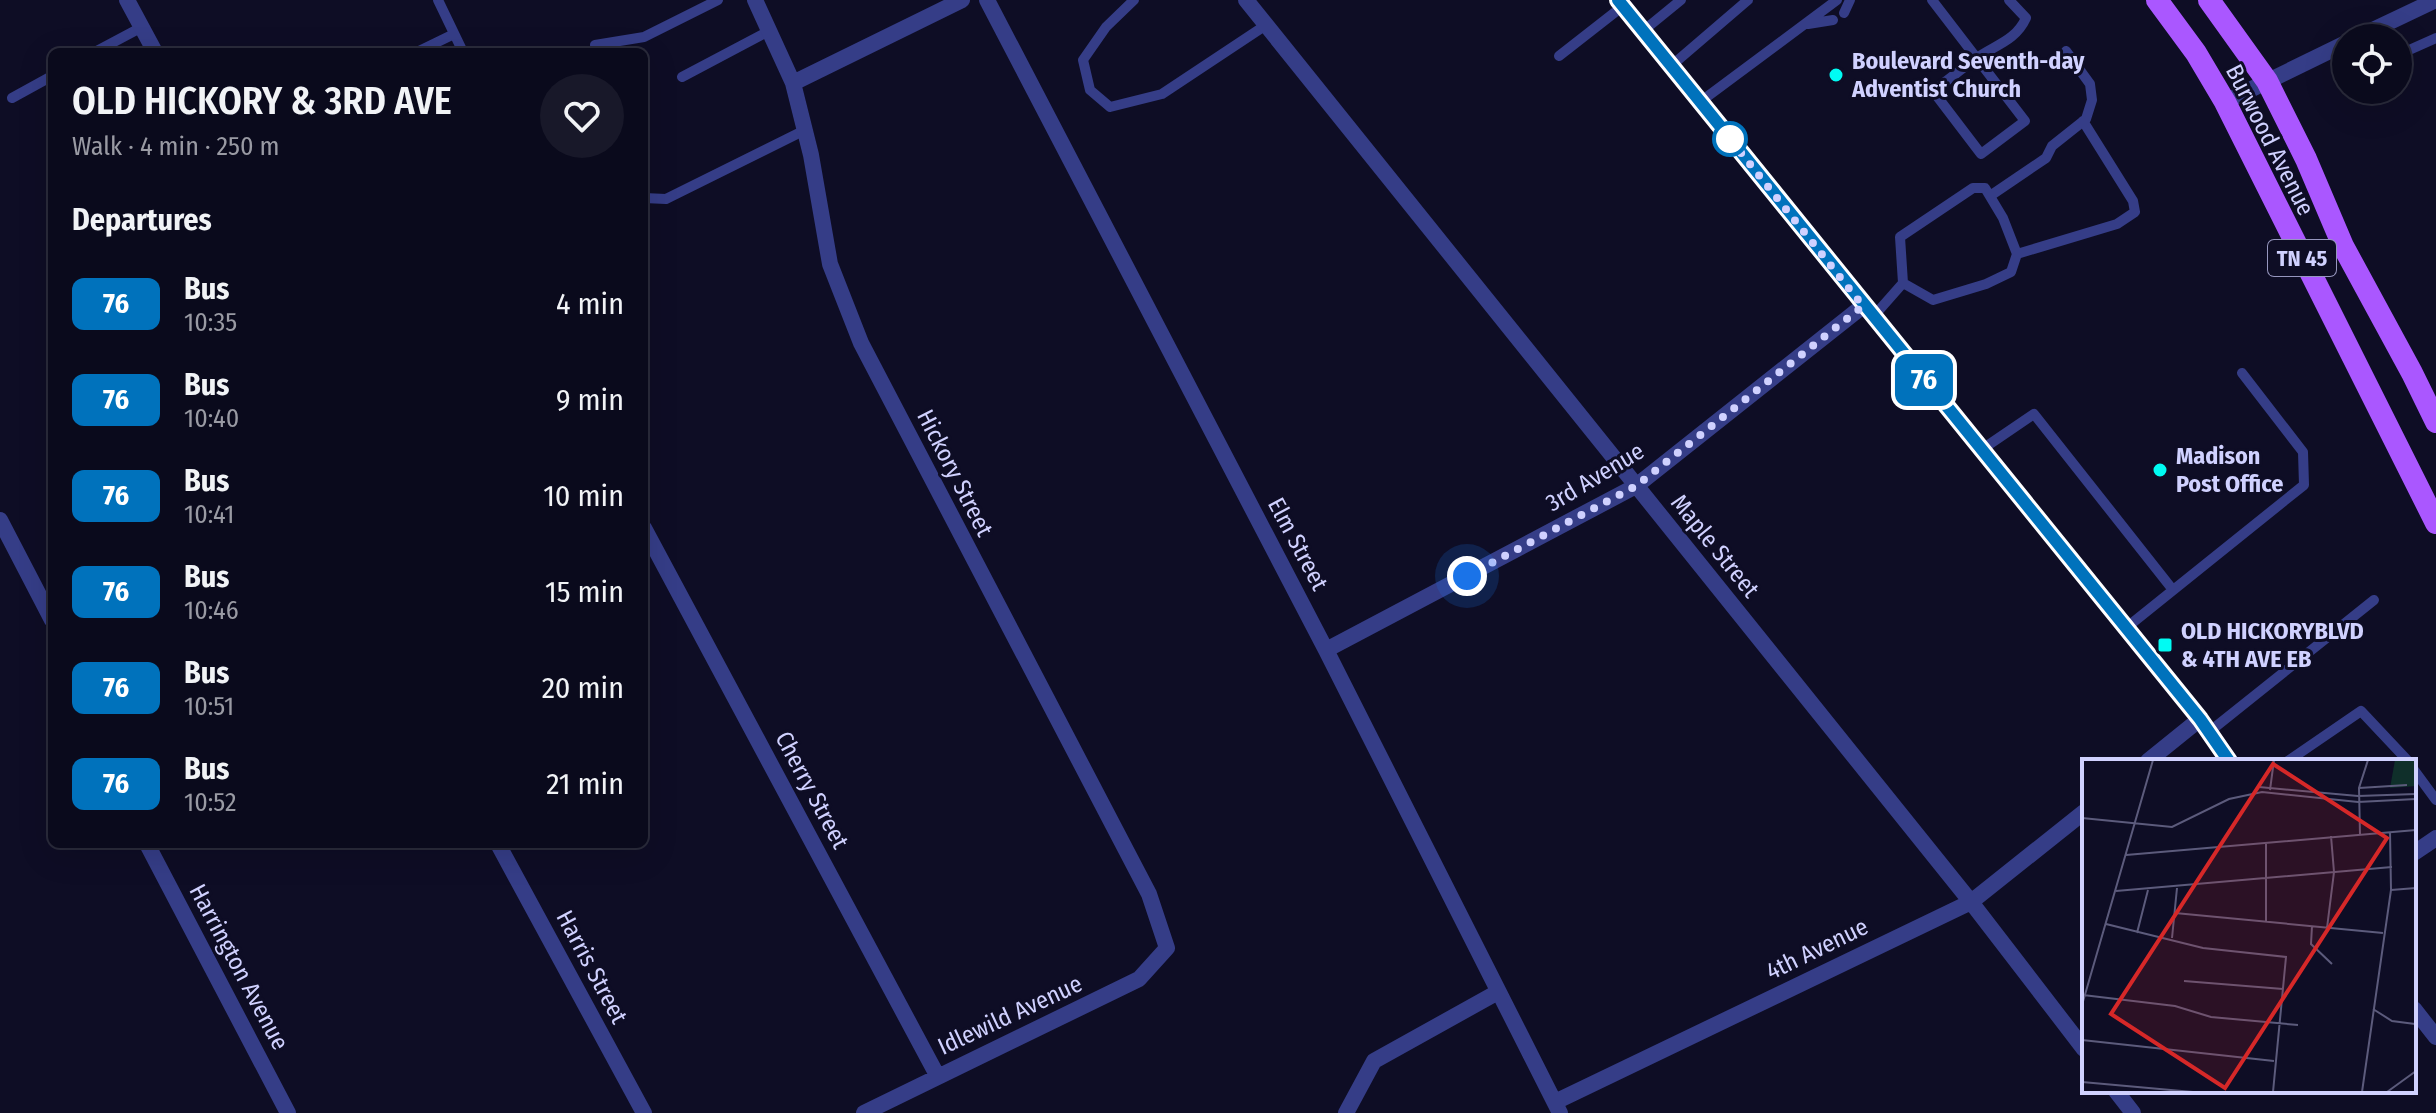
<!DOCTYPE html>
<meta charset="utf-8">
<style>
:root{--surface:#0a0a1c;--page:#181829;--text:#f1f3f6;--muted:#999aa3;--line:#2a2b3b}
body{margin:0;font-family:"Fira Sans Condensed",sans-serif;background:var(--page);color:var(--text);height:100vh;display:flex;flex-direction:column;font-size:30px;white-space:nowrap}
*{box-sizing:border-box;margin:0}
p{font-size:26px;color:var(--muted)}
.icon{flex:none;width:44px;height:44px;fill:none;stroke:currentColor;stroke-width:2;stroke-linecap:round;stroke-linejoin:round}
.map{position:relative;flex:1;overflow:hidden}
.details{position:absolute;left:48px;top:48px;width:600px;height:800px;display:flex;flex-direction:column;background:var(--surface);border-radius:12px;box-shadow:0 8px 32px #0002,0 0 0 2px var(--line)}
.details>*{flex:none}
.badge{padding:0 16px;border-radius:12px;font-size:28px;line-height:52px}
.tools{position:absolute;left:2332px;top:24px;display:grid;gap:16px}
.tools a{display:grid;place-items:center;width:80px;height:80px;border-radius:50%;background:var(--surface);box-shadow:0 8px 32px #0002,0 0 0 2px var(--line);font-size:40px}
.you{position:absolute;width:40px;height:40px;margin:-20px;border:6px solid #fff;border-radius:50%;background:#1a73e8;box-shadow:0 0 0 12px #1a73e833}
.map>.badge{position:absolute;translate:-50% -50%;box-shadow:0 0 0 4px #fff}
h2{padding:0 24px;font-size:30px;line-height:72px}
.round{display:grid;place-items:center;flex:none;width:84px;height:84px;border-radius:42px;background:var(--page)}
.headline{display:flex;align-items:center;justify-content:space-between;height:136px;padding:0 24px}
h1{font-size:38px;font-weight:600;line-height:60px}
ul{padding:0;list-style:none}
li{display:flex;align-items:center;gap:24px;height:96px;padding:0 24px}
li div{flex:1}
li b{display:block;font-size:30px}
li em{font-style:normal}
li .badge{min-width:88px;font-weight:700;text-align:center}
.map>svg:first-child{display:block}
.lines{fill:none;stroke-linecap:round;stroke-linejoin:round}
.service{stroke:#353d87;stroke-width:10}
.minor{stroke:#353d87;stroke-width:16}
.tertiary{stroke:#353d87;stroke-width:16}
.primary{stroke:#aa57ff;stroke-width:22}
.line-casing{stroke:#fff;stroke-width:18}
.line{stroke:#0072bc;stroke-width:12}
.walk{stroke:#d0d1ff;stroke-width:8;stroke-dasharray:0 14.4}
.poi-dot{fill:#00fbf3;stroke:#0e0d25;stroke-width:3}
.stop-dot{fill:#fff;stroke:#0072bc;stroke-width:4}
.labels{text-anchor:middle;stroke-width:6;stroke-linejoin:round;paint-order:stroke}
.shield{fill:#0e0d25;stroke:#9696be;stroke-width:2}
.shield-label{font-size:22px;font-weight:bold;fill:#d0d1ff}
.poi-label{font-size:24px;font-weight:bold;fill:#d0d1ff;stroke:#0e0d25;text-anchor:start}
.street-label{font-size:24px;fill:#d0d1ff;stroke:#0e0d25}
.inset-road{fill:none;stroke:#5c5b7c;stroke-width:2}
.view{fill:#d62828;fill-opacity:0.15;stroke:#d62828;stroke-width:4}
.inset-edge{fill:none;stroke:#d0d1ff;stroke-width:4}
</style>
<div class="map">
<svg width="2436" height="1113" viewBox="0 0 2436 1113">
<rect width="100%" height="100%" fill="#0e0d25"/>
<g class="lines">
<path class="service" d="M438,0L463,52
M1134,0L1106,27L1083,60L1090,90L1110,107L1162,94L1266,25
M1932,0L2025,121L1981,154L1933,91C1947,81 1960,70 1974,60C1994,45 2015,42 2026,18L2009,0
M1844,13L1850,0
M1808,24L1833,20
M1643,31L1681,0
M595,45L644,37L718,0
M95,52L142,27
M417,52L454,34
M2398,55L2436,38
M1559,56L1623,6
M1671,66L1748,0
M682,77L769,31
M12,98L52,76
M1700,102L1837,0
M1990,196L2046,158L2052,146L2086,119L2092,100L2090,84L2066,51
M644,198L666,199L805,130
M2017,254L2117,224L2135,212L2133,201L2083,121
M1873,317L1903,283L1900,237L1973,188H1985L2003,218L2017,254L2011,272L1986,284L1933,300L1903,283
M1981,450L2034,414L2173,590
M2126,628L2304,485L2303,452L2242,373
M2209,732L2374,600
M2288,761L2361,711L2408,761
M2414,770L2436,800"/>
<path class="minor" d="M127,0L155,52
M755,0L793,83L811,155L830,264L861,343L1149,894L1167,948L1139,979L864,1113
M987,0L1326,650L1560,1113
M1246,0L1971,902L2084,1049
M2356,38L2436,0
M793,83L962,0
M2225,102L2346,43
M0,520L52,620
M644,528L937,1075
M1326,650L1636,486L1863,306
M2148,761L2200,719
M147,844L288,1113
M498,844L644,1113
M2116,1091L2133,1113
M1555,1102L1971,902L2084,812
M1346,1113L1374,1061L1498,992"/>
<path class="tertiary" d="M1618,0L2200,719L2230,761
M2414,853L2436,838
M2414,1009L2436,1037"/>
<path class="primary" d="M2157,0L2196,53L2225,102L2436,523
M2209,0L2267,81L2306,159L2343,246L2412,373L2436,422"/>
</g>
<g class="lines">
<defs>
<path id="line" d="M1618,0L2200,719L2229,761"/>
</defs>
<use href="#line" class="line-casing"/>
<use href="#line" class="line"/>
<path class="walk" d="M1467,576L1636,486L1863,306L1730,139"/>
</g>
<g class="poi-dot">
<circle cx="1836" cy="75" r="8"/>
<circle cx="2160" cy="470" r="8"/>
<rect x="2157" y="637" width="16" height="16" rx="4"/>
</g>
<circle class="stop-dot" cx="1730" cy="139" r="16"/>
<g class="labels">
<rect class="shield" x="2268" y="240" width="68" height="36" rx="6"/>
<g class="shield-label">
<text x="2302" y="266">TN 45</text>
</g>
<g class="poi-label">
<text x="1852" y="69">Boulevard Seventh-day<tspan x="1852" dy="28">Adventist Church</tspan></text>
<text x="2176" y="464">Madison<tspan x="2176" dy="28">Post Office</tspan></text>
<text x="2181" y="639">OLD HICKORYBLVD<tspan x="2181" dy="28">&amp; 4TH AVE EB</tspan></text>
</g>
<g class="street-label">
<text transform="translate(2270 140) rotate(63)" y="8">Burwood Avenue</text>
<text transform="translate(955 473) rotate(63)" y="8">Hickory Street</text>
<text transform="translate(1595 477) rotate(-31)" y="8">3rd Avenue</text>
<text transform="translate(1298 544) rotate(62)" y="8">Elm Street</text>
<text transform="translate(1715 546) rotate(51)" y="8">Maple Street</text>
<text transform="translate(812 790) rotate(62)" y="8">Cherry Street</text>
<text transform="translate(1817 949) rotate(-26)" y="8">4th Avenue</text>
<text transform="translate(239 967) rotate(62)" y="8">Harrington Avenue</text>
<text transform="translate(592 967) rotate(62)" y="8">Harris Street</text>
<text transform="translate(1010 1015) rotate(-25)" y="8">Idlewild Avenue</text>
</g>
</g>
<g transform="translate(2082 759)">
<rect width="334" height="334" fill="#0e0d25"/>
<path d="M313,1H334V27L308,29Z" fill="#0f2f2a"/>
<path class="inset-road" d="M177,28L276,37L334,35M277,29L325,26M188,31L192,1M0,59L90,68L147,40L180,33L276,43L334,40M278,76L277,29L286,1M44,96L334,71M309,131L334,129M34,132L310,108M93,154L301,174M184,162V84M24,165L121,189L204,198L191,333M230,167L229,185L250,205M245,169L252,113L249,77M55,174L66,131M90,179L95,129M102,222L201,230M1,236L93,247L129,258L216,266M0,246L71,1M291,250L310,262L333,265M0,281L192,302M0,323L111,333M280,333L309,131L308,73M305,333L334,312"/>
<path class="view" d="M191,5L305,79L143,329L29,255Z"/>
<rect width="334" height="334" class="inset-edge"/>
</g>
</svg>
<div class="tools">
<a><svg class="icon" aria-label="locate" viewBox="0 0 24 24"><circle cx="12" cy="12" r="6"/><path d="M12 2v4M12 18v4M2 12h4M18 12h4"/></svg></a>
</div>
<div class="you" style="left:1467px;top:576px"></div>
<b class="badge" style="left:1924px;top:380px;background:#0072bc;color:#fff">76</b>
<section class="details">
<div class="headline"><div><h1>OLD HICKORY &amp; 3RD AVE</h1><p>Walk · 4 min · 250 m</p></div><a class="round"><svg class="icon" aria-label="heart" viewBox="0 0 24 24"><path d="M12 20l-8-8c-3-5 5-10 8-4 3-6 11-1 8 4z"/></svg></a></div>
<h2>Departures</h2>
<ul>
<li><span class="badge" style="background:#0072bc;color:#fff">76</span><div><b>Bus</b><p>10:35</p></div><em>4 min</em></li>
<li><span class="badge" style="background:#0072bc;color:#fff">76</span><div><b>Bus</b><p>10:40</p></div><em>9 min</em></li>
<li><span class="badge" style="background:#0072bc;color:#fff">76</span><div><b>Bus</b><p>10:41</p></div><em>10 min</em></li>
<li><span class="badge" style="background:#0072bc;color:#fff">76</span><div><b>Bus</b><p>10:46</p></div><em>15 min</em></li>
<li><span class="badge" style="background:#0072bc;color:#fff">76</span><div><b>Bus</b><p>10:51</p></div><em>20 min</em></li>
<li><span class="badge" style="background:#0072bc;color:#fff">76</span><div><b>Bus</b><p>10:52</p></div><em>21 min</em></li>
</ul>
</section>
</div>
